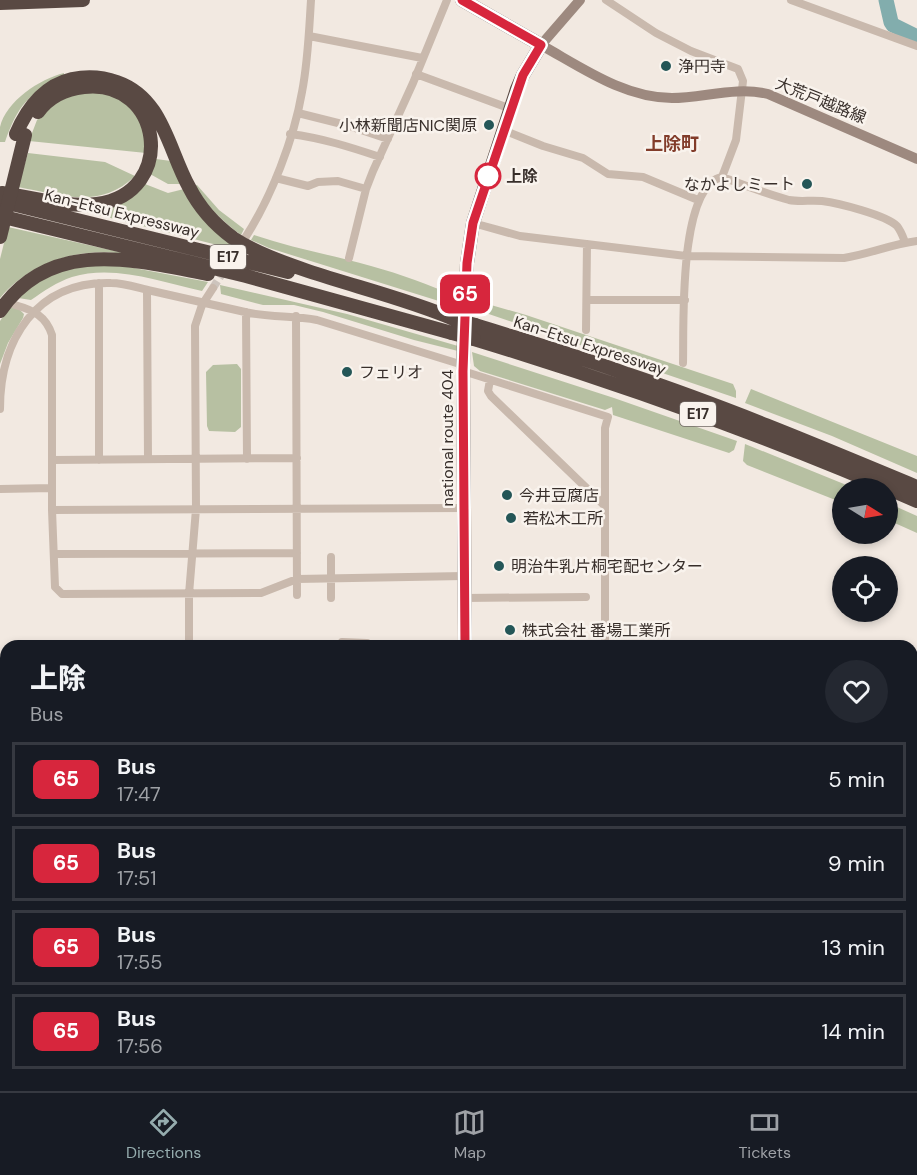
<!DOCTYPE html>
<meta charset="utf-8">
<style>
:root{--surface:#171b24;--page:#242831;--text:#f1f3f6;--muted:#9ea1a6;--line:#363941;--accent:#95acae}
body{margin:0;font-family:"DM Sans","Noto Sans JP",sans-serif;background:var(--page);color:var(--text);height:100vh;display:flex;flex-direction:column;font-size:22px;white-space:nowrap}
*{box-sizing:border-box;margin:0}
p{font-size:20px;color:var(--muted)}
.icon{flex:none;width:33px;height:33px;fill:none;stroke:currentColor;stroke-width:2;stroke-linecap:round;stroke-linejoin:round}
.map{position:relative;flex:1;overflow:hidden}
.drawer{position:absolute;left:0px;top:640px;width:918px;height:452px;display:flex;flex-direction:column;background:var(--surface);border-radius:18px 18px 0 0;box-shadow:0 3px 9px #0003}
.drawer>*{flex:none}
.badge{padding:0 12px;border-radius:9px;font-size:21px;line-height:39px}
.needle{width:39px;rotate:101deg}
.fabs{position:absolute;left:832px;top:478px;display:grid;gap:12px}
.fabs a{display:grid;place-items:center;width:66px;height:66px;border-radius:50%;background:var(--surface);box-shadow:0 3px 9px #0003;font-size:30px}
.map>.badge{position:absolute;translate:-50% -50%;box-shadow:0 0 0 3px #fff}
.round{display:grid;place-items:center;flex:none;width:63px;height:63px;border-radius:32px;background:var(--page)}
.headline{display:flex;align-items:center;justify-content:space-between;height:102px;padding:0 30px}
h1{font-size:28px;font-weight:800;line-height:45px}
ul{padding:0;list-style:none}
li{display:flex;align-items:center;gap:18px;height:75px;margin:0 12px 9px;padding:0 18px;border:3px solid var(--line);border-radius:0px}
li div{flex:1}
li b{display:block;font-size:22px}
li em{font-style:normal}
li .badge{min-width:66px;font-weight:700;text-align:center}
.dock{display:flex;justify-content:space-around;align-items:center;height:84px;border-top:2px solid var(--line);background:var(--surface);font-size:16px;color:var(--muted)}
.dock a{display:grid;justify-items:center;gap:3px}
.dock .active{color:var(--accent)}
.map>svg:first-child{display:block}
.green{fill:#b7c0a2}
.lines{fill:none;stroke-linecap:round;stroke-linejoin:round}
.river{stroke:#82adad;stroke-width:15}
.street-tunnel{stroke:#cdc4bd;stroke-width:8;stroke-dasharray:8 4;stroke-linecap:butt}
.street{stroke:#c9b9ad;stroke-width:8}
.secondary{stroke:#9d897f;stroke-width:10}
.highway{stroke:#594943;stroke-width:14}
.highway-bridge{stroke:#594943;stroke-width:14}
.line-casing{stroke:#fff;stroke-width:14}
.line{stroke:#d7263d;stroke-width:9}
.poi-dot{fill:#245657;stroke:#f9f3ed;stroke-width:2}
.stop-dot{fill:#fff;stroke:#d7263d;stroke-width:3}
.labels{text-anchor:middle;stroke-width:5;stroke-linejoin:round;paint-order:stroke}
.shield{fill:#f9f3ed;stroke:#726a65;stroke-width:1.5}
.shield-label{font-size:15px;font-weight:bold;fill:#382f2b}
.poi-label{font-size:16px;fill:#382f2b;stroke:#f9f3ed;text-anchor:start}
.street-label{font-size:16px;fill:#382f2b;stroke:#f9f3ed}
.stop-label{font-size:16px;font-weight:bold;fill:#382f2b;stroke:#f9f3ed;text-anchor:start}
.neighbourhood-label{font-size:18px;font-weight:bold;fill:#823c2a;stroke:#f9f3ed}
</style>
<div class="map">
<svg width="917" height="1091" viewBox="0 0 917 1091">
<rect width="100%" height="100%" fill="#f2e9e1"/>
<path class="green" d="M64,73V76C28,94 18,105 5,142H0C0,137 0,131 0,127C6,101 40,79 64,73Z
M104,92L126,103L142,123L146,153L29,141L37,120L50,106L75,93Z
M28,153L105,162L135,176C100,210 61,195 18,187Z
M156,159L171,161L180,184H168L150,174Z
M145,184L168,193L184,189L236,244L233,249L75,209Z
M197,185L219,210L244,229L241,235C222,221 207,206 194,186Z
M8,227L124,253V254C79,247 30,262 0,298V259Z
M254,235C292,248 332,255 371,266C401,274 429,285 458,297V307L269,248L251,240Z
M113,264L208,282L202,291C161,282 114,264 72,277C57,282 44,291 31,300L18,298L40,280L67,268Z
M220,285L347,314L458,346V351L414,340L323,312L294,305H263L221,294Z
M484,303L526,315L733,384L736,391V398L477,310L478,307Z
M10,306L18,308L24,314L23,318L8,343L0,364V321Z
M472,352L614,398L737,441L734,450L729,453L613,415L612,407L605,410L480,371L474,366Z
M237,364L241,369V427L235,432L209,431L207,426L206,372L213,365Z
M751,389L917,456V473L832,436L745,403Z
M745,444L844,484L855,489H843V503L747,465L743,461Z
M888,503L917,516V533L888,520Z"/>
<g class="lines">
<path class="river" d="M886,0L891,22L893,25L917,37
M0,715L6,717
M477,1086V1091"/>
<path class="street-tunnel" d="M213,288L225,269"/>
<path class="street" d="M606,0L656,33L691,51L738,69L743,81L736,140L722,177C678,186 684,327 683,363
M791,0L917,46
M309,36L422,58
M416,74L511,109
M298,113L346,125L388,139
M503,130L543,146L583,158L608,174L643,177L698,200
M290,134C322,138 350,147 380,157
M722,177C744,185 766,194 789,200C799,202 811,200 822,201C838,203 886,215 897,226C901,231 903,237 905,242
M276,178L308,186L318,182L338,181L366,189
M473,223L520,236L686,256L844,258C869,254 892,244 917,241
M245,238C271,198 294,139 302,92C308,62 309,31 311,0
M349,258L366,189L373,171L413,83L447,0
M99,283V460
M147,290L148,459
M587,300H685
M15,305C33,310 46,316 52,335V510L55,587L62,594L261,593L297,579L464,576
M246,312L247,459
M296,316L297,595
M586,330L587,244
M463,371L608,417L605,428V646
M490,380L488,391L491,396L604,505
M0,409C0,340 36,281 111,283C125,283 138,288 152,291C183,298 214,305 245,312C269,318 293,315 317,320L463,365
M53,460L297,458
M0,489L52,488
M52,510L464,508
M54,554L297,553
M331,557V598
M464,598L586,597
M342,642L367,643V646
M189,646V594L196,509L195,326L202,305L213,288
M0,706L6,708
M0,803L6,804
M58,1091V1086"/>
<path class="secondary" d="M580,0L541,45C581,67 624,98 672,98C703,98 736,86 768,94L917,159"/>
<path class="highway" d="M462,0L541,45L523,75L517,89L473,223L467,263L463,365L465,646
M0,3L83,0
M16,134C27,108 43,86 72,79C87,76 103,77 117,82C163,98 168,149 189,187C199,207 214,224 233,238C256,253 282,262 308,271C356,287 407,299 454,319
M2,193C30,197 69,208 97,204C178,193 163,78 84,87C65,89 49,97 38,112
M0,201L288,272
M0,216L246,276L452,333
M0,311C51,237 133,260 208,274
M475,325C526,341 577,356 627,374C726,407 821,447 917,487
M474,339C625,385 773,438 917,501
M467,1086V1091"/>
<path class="highway-bridge" d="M0,237L25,135
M454,319L475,325
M452,333L474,339"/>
</g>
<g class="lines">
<defs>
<path id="line" d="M462,0L541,45L523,75L473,223L467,263L463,371L465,646"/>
</defs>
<use href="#line" class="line-casing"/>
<use href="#line" class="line"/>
</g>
<g class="poi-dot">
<circle cx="666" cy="66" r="6"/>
<circle cx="489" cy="125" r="6"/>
<circle cx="807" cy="184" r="6"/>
<circle cx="347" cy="372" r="6"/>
<circle cx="507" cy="495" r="6"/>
<circle cx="511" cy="518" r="6"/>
<circle cx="499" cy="566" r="6"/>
<circle cx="510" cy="630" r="6"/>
</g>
<circle class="stop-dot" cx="488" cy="176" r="12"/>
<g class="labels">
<g class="shield">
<rect x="210" y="245" width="36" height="24" rx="4.5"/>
<rect x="680" y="402" width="36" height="24" rx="4.5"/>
</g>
<g class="shield-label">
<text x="228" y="262">E17</text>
<text x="698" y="419">E17</text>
</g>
<g class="poi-label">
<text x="678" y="72">浄円寺</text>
<text x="477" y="131" text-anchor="end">小林新聞店NIC関原</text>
<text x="795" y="190" text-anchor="end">なかよしミート</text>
<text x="359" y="378">フェリオ</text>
<text x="519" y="501">今井豆腐店</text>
<text x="523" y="524">若松木工所</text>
<text x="511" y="572">明治牛乳片桐宅配センター</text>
<text x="522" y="636">株式会社 番場工業所</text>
</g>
<g class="street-label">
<text transform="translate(821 100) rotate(22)" y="6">大荒戸越路線</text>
<text transform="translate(122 213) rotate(14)" y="6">Kan-Etsu Expressway</text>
<text transform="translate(590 345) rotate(18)" y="6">Kan-Etsu Expressway</text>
<text transform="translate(447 438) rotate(-90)" y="6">national route 404</text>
</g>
<g class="stop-label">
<text x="506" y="182">上除</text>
</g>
<g class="neighbourhood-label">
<text x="672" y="150">上除町</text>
</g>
</g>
</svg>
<div class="fabs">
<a><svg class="needle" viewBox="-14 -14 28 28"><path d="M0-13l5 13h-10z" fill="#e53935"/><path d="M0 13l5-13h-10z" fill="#9ea1a6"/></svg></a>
<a><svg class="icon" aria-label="locate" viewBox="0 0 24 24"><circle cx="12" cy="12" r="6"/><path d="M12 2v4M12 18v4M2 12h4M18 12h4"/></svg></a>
</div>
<b class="badge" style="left:465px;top:294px;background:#d7263d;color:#fff">65</b>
<section class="drawer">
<div class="headline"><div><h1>上除</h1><p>Bus</p></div><a class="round"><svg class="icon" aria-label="heart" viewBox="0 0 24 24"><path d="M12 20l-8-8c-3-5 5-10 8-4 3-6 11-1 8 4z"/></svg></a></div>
<ul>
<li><span class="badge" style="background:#d7263d;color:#fff">65</span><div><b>Bus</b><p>17:47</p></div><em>5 min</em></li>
<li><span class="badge" style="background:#d7263d;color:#fff">65</span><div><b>Bus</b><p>17:51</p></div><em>9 min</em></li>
<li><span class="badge" style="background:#d7263d;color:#fff">65</span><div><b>Bus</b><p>17:55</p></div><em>13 min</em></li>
<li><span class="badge" style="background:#d7263d;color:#fff">65</span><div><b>Bus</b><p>17:56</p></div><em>14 min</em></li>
</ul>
</section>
</div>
<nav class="dock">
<a class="active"><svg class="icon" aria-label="directions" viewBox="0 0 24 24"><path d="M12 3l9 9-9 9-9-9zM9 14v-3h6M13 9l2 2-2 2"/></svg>Directions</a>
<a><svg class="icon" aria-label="map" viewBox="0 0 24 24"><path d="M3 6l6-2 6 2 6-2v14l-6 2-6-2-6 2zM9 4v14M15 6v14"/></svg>Map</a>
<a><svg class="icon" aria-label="tickets" viewBox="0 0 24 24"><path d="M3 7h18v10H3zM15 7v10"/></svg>Tickets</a>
</nav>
